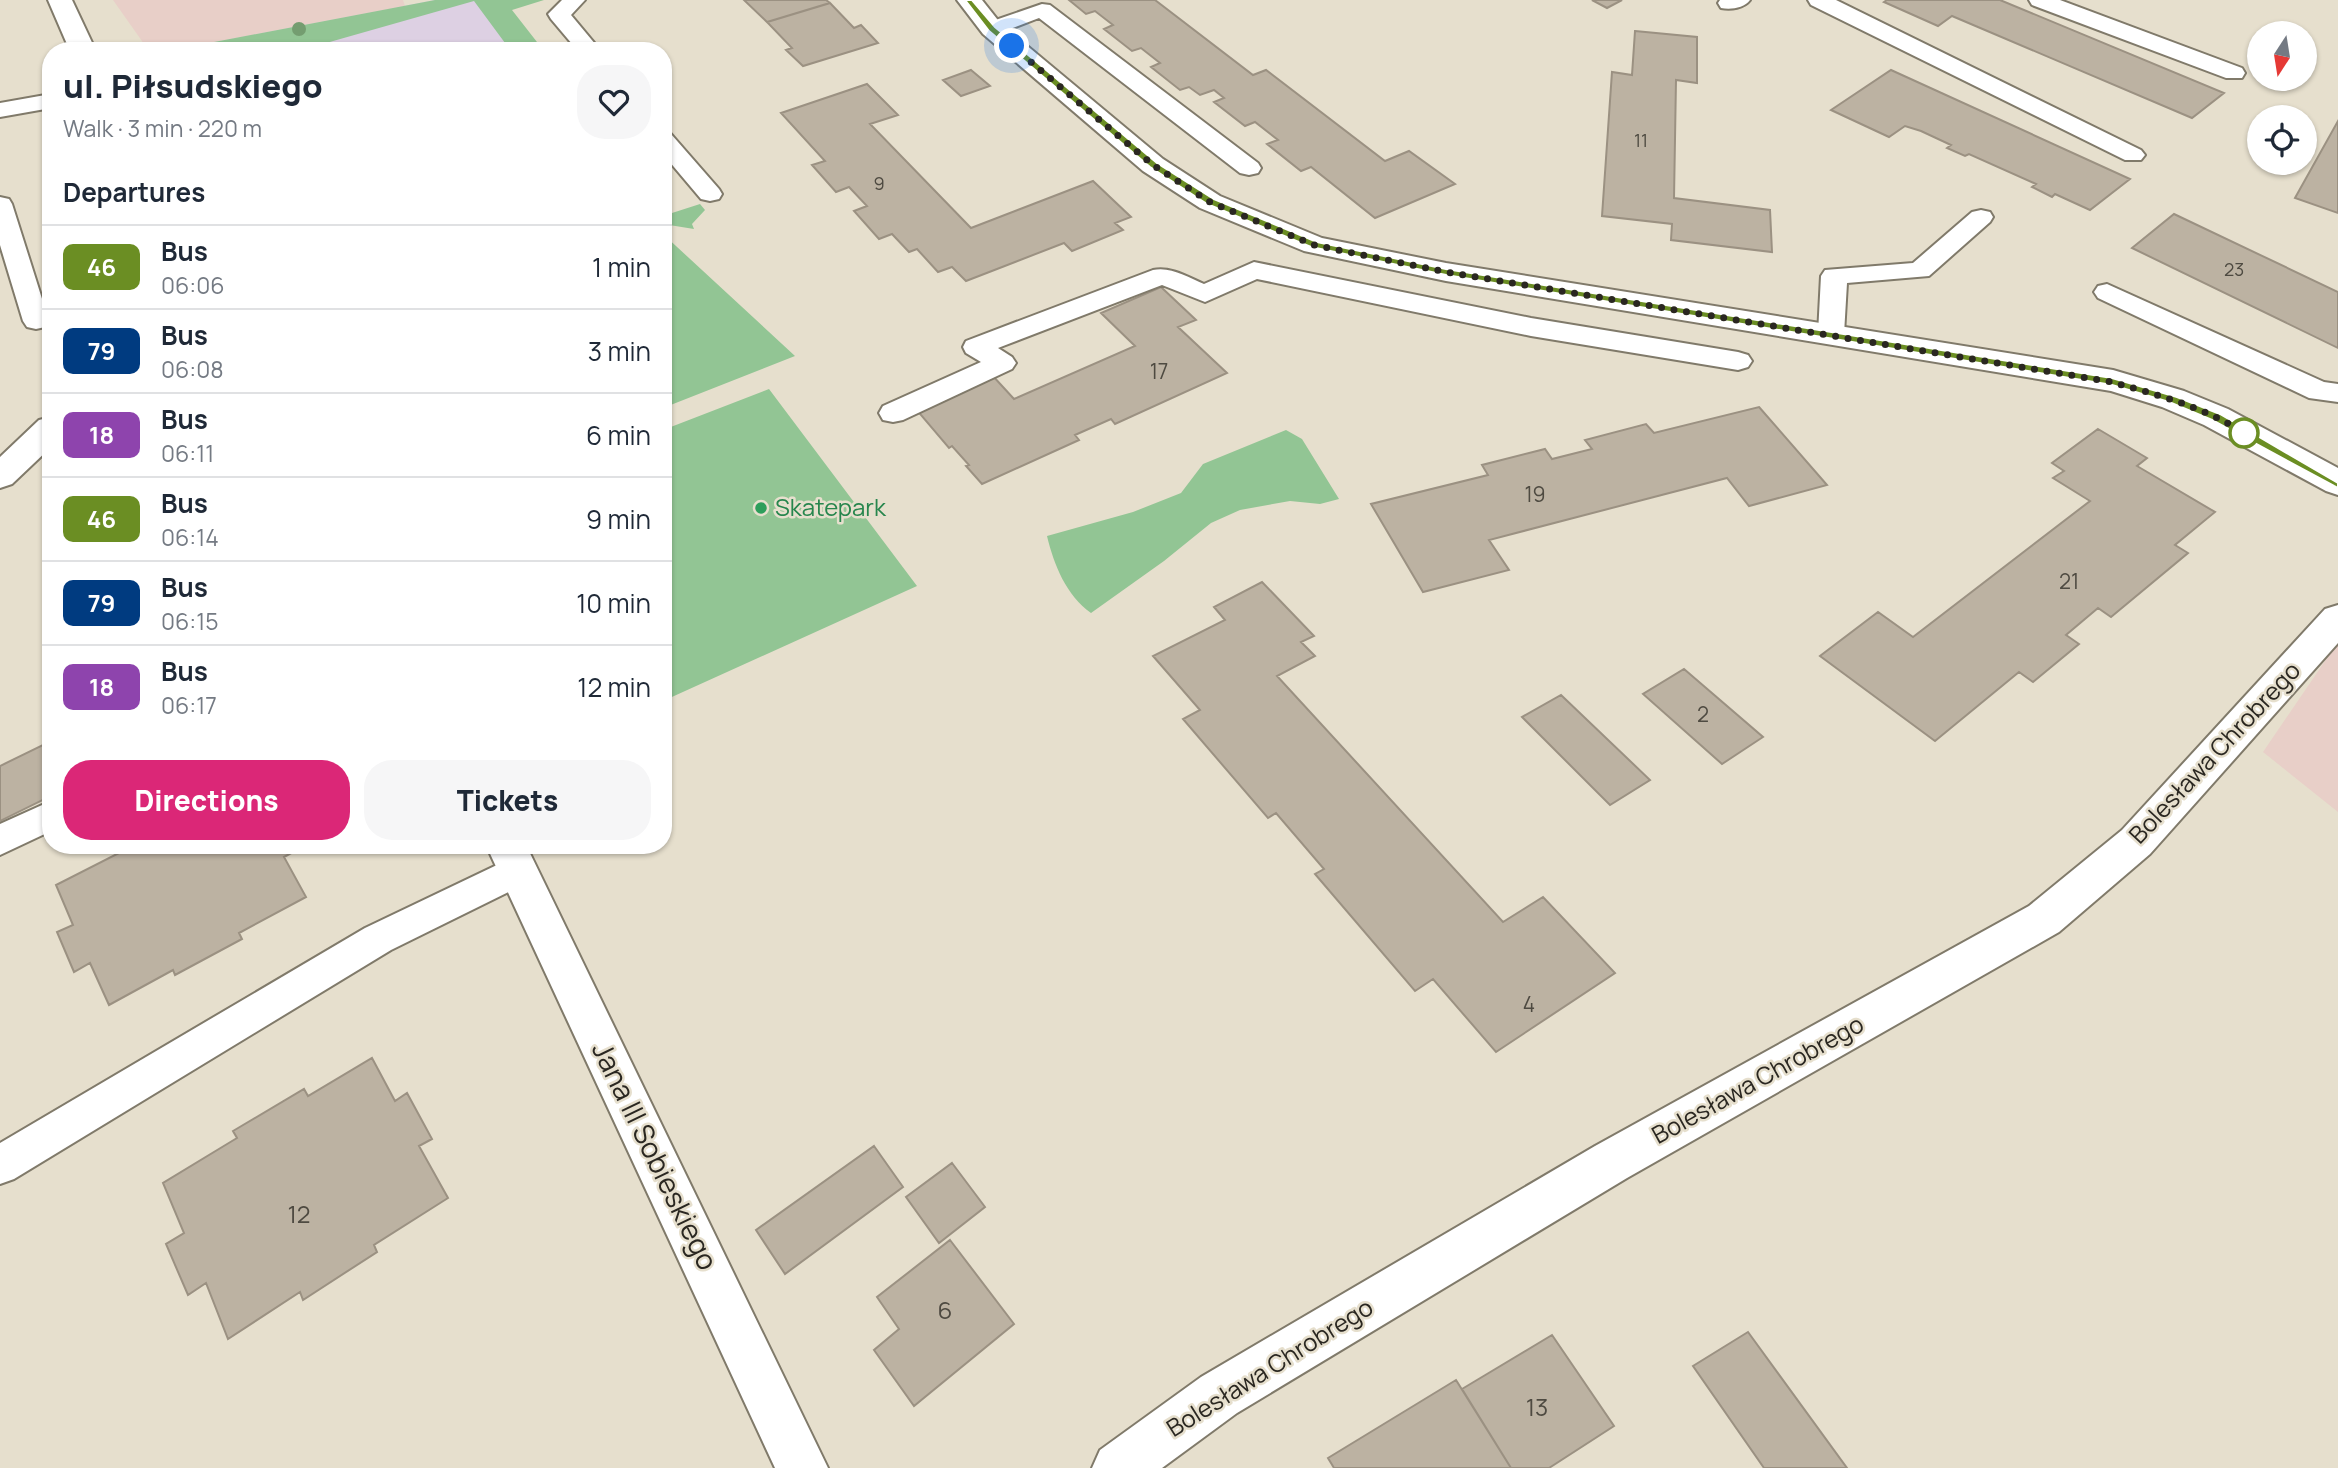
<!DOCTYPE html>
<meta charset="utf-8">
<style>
:root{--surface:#fff;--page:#f6f6f7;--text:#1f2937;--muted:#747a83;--line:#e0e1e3;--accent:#db2777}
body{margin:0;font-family:Manrope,sans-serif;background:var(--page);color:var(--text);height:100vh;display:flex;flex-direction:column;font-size:26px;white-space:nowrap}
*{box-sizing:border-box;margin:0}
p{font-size:23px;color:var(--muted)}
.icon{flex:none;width:38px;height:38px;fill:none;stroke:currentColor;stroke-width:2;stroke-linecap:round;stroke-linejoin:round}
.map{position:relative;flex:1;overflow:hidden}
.details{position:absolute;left:42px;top:42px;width:630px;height:812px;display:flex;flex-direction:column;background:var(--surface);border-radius:28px;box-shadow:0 2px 5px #0004}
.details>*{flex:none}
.badge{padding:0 14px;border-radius:10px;font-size:24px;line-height:46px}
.needle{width:46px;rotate:192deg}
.fabs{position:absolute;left:2247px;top:21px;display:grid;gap:14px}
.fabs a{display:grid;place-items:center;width:70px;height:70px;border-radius:50%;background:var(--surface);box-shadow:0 2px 5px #0004;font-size:35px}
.you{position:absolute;width:35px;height:35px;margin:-18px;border:5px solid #fff;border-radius:50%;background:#1a73e8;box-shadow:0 0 0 10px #1a73e833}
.map>.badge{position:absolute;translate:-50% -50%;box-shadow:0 0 0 4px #fff}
h2{padding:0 21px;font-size:26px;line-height:63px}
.round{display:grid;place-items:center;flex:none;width:74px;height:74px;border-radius:28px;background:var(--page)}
.headline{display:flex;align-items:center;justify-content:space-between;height:119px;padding:0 21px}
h1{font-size:33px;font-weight:800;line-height:52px}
.action{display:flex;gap:14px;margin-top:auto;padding:14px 21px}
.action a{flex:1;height:80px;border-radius:28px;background:var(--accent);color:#fff;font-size:28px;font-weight:800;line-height:80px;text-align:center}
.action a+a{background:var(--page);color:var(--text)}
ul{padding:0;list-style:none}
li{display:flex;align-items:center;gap:21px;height:84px;padding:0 21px;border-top:2px solid var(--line)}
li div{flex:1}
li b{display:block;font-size:26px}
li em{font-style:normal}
li .badge{min-width:77px;font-weight:700;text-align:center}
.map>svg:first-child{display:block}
.commercial{fill:#ddd0e3}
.industrial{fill:#e8cfc8}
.green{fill:#92c594}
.building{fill:#bcb2a2;stroke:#9b9182;stroke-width:2}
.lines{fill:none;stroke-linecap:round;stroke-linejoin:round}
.lane-casing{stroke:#807a6a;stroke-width:4}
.street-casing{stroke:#807a6a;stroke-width:4}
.lane{fill:#fff;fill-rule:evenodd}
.street{fill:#fff;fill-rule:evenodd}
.tree{fill:#749d70}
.line{fill:#6b8e23;stroke:#fff;stroke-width:2}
.walk{stroke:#2a2721;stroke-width:7;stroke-dasharray:0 12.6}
.stop-dot{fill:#fff;stroke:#6b8e23;stroke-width:3.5}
.leisure-dot{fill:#2e9e5b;stroke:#e6dfcd;stroke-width:2.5}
.labels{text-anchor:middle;stroke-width:5;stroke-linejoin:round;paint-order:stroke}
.far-number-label{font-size:18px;fill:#4e4a41}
.number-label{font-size:21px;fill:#4e4a41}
.leisure-label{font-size:24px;fill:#27864d;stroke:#e6dfcd;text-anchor:start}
.street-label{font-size:24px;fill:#2a2721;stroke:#e6dfcd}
.near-number-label{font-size:24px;fill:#4e4a41}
.near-street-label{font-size:28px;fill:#2a2721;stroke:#e6dfcd}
</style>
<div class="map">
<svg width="2338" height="1468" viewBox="0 0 2338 1468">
<rect width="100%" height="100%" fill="#e6dfcd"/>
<path class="commercial" d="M435,0H479L518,51L171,50Z"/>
<path class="industrial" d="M113,0H403L405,6L167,51H149Z
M2338,642V812L2263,752Z"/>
<path class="green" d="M435,0H544L512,10L544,51H511L474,1L298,51H167Z
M663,202L672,213L700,204L705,210L692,224L694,229L663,224Z
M663,234L795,356L663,408Z
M769,389L917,586L663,701V430Z
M1286,430L1302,439L1339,499L1320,504L1290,501L1240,510L1211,523L1164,561L1091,613C1066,595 1054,565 1047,536L1133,512L1181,493L1203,464Z"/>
<path class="building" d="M744,0H826L830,3L767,22Z
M1069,0H1155L1253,75L1266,70L1385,161L1409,151L1455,184L1375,218L1311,167L1301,171L1267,144L1278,140L1255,122L1245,126L1214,102L1224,98L1214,90L1200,95L1189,87L1180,90L1151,67L1160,63L1141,48L1132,51L1104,29L1113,25L1095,11L1086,14Z
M1592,0H1622L1607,8Z
M1887,0H2000L2224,93L2192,118L1952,16L1938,26L1884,2Z
M830,3L854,28L861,25L878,43L803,66L786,50L792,48L767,22Z
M1635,31L1697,37V83L1676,80L1674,198L1770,210L1772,252L1671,240L1672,224L1602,216L1612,72L1632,75Z
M971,70L990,86L961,96L943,80Z
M1891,70L2130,179L2090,210L2055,194L2052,197L2032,187L2036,184L1969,154L1965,156L1947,148L1951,145L1921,131L1905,126L1889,137L1831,110Z
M867,84L898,115L870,124L971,228L1093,181L1131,217L1115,223L1123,230L1072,251L1064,243L966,281L952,267L938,272L917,249L909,252L892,234L879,239L854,211L867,206L849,187L836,192L812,165L825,161L781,113Z
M2338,121V213L2295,198Z
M2174,214L2338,292V348L2132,248Z
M1161,287L1196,320L1178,327L1227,373L1115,424L1111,419L1075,435L1079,440L982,484L966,466L969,465L952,446L949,448L915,408L992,375L1014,399L1135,346L1101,313Z
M1759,407L1827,485L1749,506L1727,478L1489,540L1509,570L1423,592L1371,504L1488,475L1482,465L1545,449L1552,459L1592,449L1585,440L1646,424L1654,433Z
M2098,429L2147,458L2137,466L2215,512L2175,545L2188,553L2111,617L2098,608L2066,635L2079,644L2033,682L2019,672L1935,741L1820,656L1878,612L1913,637L2090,501L2053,478L2064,471L2052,463Z
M1262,582L1314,636L1301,642L1315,656L1277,676L1503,922L1543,897L1615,973L1496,1052L1433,979L1415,991L1315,874L1324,869L1276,813L1268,818L1183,719L1200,710L1153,656L1225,620L1214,607Z
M1684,669L1763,737L1722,764L1643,694Z
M1561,695L1650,780L1610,805L1522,717Z
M51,741V796L0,821V766Z
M121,845H292L295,851L284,857L306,897L239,933L242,939L175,975L173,970L109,1005L90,963L74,972L57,932L73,925L56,885L123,851Z
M372,1058L395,1101L407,1093L432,1139L419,1146L448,1198L374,1245L377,1252L303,1300L300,1292L228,1339L206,1283L188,1295L166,1244L184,1233L163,1183L237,1138L233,1131L304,1089L308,1096Z
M874,1146L903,1187L785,1274L756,1230Z
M952,1163L985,1207L939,1243L906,1197Z
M950,1240L1014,1324L914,1406L874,1350L899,1329L877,1297Z
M1748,1332L1847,1468H1764L1693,1366Z
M1552,1335L1614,1426L1549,1468H1511L1462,1389Z
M1456,1380L1511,1468H1334L1328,1458Z"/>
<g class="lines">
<defs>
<path id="lane" d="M562,0H585L571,15L601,51H578L551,19L548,14Z
M1720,0H1750C1744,8 1731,10 1721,8L1718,3Z
M1808,0H1836L2141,150L2145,155L2141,160H2125L1811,5Z
M2029,0H2060L2242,68L2245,73L2242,78H2226L2032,5Z
M1042,4L1050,5L1258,163L1261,168L1258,173L1249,175L1240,173L1039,18L992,36L984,34L981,29L984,24Z
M51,94V108L0,117V103Z
M663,132L671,134L719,189L722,194L719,199L710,201L701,199L663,154Z
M0,197L9,199L12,204L49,321L45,327L36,329L27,327L23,321L0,245Z
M1981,210L1990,212L1993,217L1990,222L1929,276L1847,283L1844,334L1840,340L1831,343L1822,340L1818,334L1821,276L1825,270L1913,263L1972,212Z
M1254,262L1531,318L1738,352L1748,355L1752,361L1748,367L1738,370L1531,336L1257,279L1205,302L1162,285L998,348L1012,357L1016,363L1012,369L903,420L893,422L883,420L879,413L883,406L981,362L966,353L963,347L966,341L1153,270C1170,266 1188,277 1204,284Z
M2107,284L2324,382L2338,384V402L2309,398L2098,298L2094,292L2098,286Z
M51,801V831L0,855V824Z
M518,855L531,859L536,870L531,881L391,950L14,1179L0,1184V1143L365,928Z"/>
<path id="street" d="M48,0H72L96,51H70Z
M957,0H982L1001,24L1163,159L1220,196L1322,238L1446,263L2113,370L2184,391L2228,409L2338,468V495L2326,491L2204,425L2162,407L2111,391L1446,281L1304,251L1200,208L1143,171L983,34Z
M51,417V447L12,484L0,488V457L39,420Z
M2338,605V643L2150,854L2059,932L1627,1178L1237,1413L1162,1468H1092L1100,1450L1201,1377L1595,1146L2029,906L2122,830L2325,609Z
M486,845H526L828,1468H775Z"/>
</defs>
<use href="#lane" class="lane-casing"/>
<use href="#street" class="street-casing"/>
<use href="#lane" class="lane"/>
<use href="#street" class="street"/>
</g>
<circle class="tree" cx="299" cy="29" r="7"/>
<path class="line" d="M965,0H972L995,27L1157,163L1214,199L1317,242L1446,269L2112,378L2177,397L2220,414L2338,483V488L2334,486L2212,420L2169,402L2112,385L1446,275L1311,247L1207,204L1150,167L989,31Z"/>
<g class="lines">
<path class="walk" d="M1012,46L1153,165L1210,202L1314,245L1446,272L2112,382C2157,395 2205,407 2244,433"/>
</g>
<circle class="stop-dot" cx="2244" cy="433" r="14"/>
<circle class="leisure-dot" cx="761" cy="508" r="7"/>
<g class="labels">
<g class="far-number-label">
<text x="1641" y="147">11</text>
<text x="879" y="190">9</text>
<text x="2234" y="276">23</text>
</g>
<g class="number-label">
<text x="1159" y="379">17</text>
<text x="1535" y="502">19</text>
<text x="2069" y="589">21</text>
<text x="1703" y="722">2</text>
<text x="1529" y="1012">4</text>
</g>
<g class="leisure-label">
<text x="775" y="516">Skatepark</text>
</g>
<g class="street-label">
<text transform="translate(2215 753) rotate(-47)" y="8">Bolesława Chrobrego</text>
<text transform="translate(1758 1080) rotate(-29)" y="8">Bolesława Chrobrego</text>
<text transform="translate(1270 1368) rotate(-32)" y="8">Bolesława Chrobrego</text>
</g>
<g class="near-number-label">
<text x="299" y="1223">12</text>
<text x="945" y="1319">6</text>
<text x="1537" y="1416">13</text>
</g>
<g class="near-street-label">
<text transform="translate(655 1156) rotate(64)" y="10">Jana III Sobieskiego</text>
</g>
</g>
</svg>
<div class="fabs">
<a><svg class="needle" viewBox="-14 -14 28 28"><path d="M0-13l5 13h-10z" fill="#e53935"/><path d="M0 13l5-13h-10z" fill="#747a83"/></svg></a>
<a><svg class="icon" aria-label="locate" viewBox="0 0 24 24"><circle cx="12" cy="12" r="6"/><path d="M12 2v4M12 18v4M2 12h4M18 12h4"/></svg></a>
</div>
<div class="you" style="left:1012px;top:46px"></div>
<section class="details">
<div class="headline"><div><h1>ul. Piłsudskiego</h1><p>Walk · 3 min · 220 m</p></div><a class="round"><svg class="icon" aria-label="heart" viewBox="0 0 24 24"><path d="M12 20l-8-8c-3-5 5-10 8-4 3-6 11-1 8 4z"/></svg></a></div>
<h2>Departures</h2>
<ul>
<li><span class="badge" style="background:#6b8e23;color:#fff">46</span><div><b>Bus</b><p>06:06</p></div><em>1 min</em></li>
<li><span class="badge" style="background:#003b80;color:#fff">79</span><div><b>Bus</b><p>06:08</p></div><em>3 min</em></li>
<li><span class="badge" style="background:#8e44ad;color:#fff">18</span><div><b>Bus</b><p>06:11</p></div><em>6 min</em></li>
<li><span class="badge" style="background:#6b8e23;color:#fff">46</span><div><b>Bus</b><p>06:14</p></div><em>9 min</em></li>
<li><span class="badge" style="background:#003b80;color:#fff">79</span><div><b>Bus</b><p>06:15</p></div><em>10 min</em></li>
<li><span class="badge" style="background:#8e44ad;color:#fff">18</span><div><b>Bus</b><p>06:17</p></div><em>12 min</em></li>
</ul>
<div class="action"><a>Directions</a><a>Tickets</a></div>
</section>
</div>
